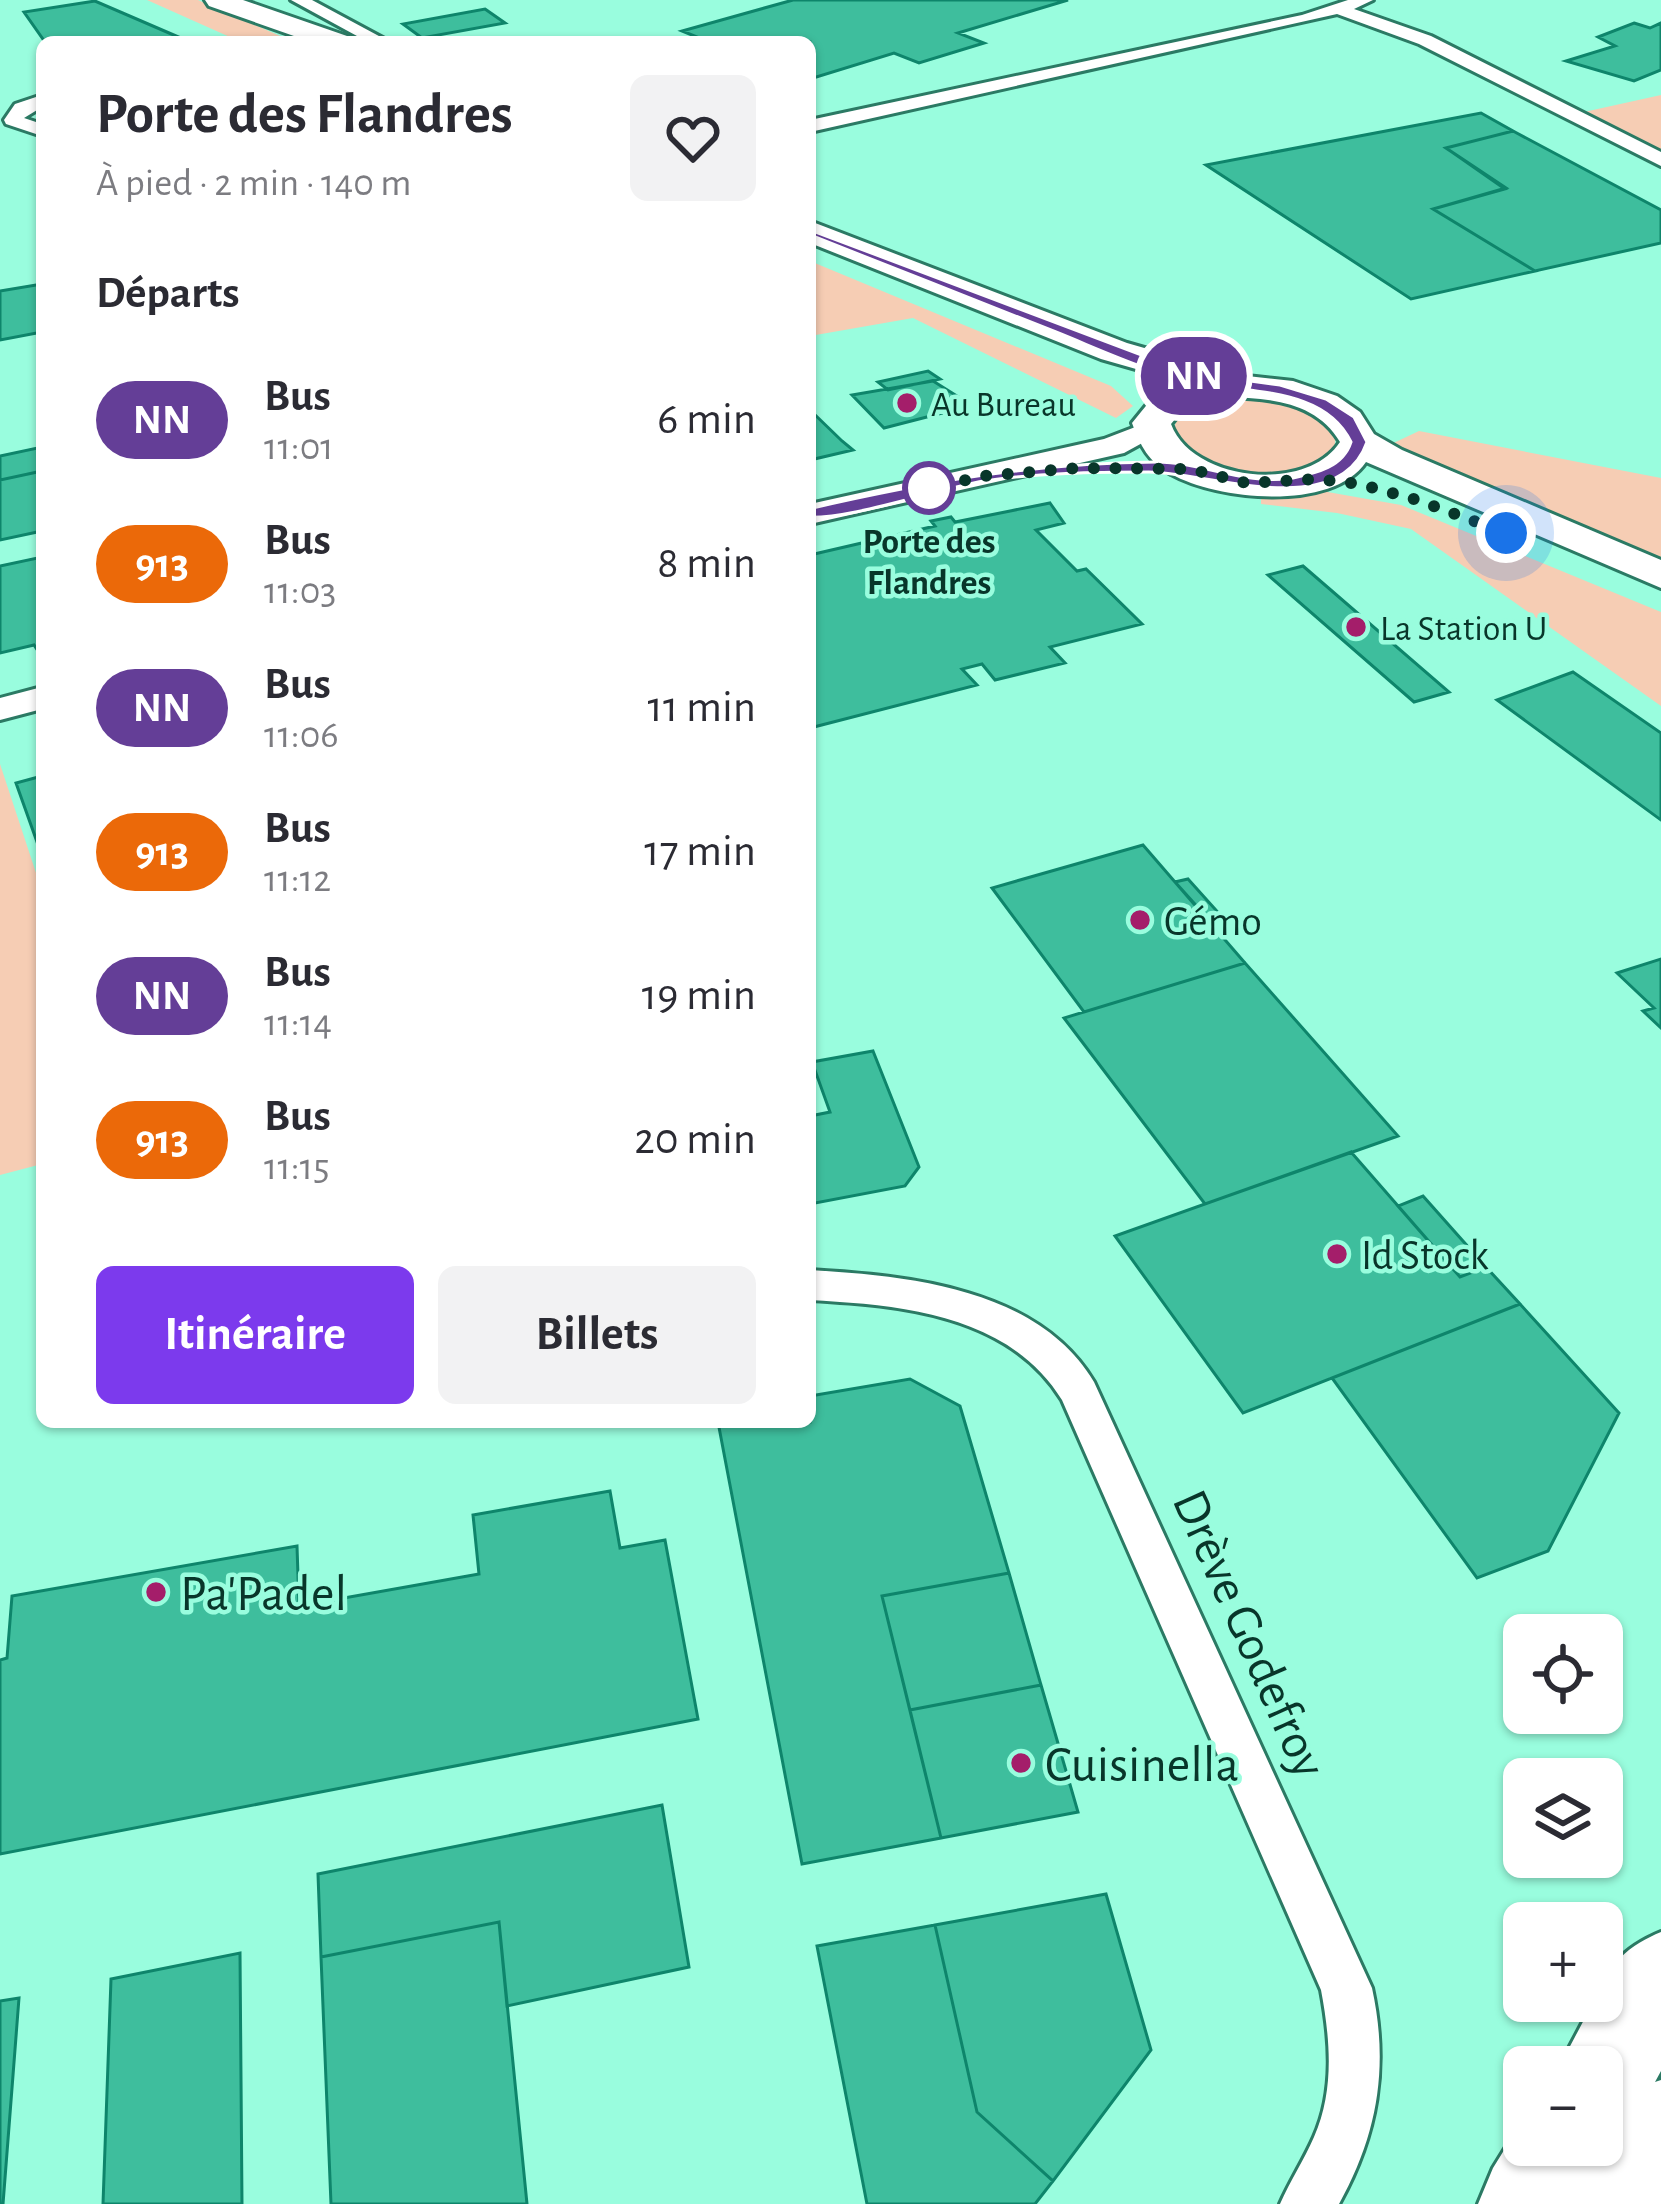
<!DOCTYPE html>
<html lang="fr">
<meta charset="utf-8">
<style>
:root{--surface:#fff;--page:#f2f2f3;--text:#2b2b33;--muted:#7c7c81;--accent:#7c3aed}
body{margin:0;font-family:"Alegreya Sans",sans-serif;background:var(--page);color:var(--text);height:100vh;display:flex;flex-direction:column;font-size:45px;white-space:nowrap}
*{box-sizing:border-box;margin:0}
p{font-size:39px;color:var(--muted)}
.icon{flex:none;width:66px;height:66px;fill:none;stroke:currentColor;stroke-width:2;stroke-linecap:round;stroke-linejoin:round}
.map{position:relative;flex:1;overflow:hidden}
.sheet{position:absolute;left:36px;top:36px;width:780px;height:1392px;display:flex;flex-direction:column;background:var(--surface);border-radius:18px;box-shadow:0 3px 9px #0004}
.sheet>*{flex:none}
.badge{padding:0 24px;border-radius:39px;font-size:42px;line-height:78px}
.tools{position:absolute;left:1503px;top:1614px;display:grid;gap:24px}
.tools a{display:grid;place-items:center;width:120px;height:120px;border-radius:18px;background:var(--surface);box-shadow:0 3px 9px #0004;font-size:60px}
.you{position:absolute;width:60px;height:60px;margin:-30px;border:9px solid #fff;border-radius:50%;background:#1a73e8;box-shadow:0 0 0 18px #1a73e833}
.map>.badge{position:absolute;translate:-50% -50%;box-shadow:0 0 0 6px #fff}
h2{padding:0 60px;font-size:45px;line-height:108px}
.round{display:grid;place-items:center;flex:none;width:126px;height:126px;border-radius:18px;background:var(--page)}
.overview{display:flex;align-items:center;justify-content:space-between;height:204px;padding:0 60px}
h1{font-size:57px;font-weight:700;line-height:90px}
.button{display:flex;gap:24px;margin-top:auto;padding:24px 60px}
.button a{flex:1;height:138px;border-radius:18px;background:var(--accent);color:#fff;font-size:48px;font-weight:700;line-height:138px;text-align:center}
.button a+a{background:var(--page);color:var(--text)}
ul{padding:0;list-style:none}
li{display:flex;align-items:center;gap:36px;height:144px;padding:0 60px}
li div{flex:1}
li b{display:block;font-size:45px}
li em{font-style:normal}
li .badge{min-width:132px;font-weight:700;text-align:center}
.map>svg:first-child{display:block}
.green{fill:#f6cdb4}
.building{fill:#3ebe9d;stroke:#0e856b;stroke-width:3}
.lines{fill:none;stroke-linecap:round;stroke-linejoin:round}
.minor-casing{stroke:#2b7a64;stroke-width:6}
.tertiary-casing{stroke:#2b7a64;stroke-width:6}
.primary-casing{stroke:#2b7a64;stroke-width:6}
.motorway-casing{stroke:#2b7a64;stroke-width:6}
.minor{fill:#fff;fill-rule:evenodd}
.tertiary{fill:#fff;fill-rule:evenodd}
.primary{fill:#fff;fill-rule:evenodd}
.motorway{fill:#fff;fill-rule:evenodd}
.line{fill:#643e97;stroke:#fff;stroke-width:3}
.walk{stroke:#08362a;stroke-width:12;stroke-dasharray:0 21.6}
.poi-dot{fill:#a41e6a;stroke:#99fdde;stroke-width:4.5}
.stop-dot{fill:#fff;stroke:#643e97;stroke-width:6}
.labels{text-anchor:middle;stroke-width:9;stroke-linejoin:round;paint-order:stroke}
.far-poi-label{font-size:36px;fill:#08362a;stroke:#99fdde;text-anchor:start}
.far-stop-label{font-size:36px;font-weight:bold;fill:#08362a;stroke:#99fdde}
.poi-label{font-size:42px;fill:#08362a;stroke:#99fdde;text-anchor:start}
.near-poi-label{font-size:51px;fill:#08362a;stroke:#99fdde;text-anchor:start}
.near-street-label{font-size:51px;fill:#08362a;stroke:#99fdde}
</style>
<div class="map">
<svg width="1661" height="2204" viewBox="0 0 1661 2204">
<rect width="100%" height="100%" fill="#99fdde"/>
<path class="green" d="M147,0H198L294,42H241Z
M1661,95V151L1584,112Z
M810,261L1111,386L1133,406L1116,418L913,318L810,336Z
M1257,396L1317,414L1336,435L1334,451C1289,491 1209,477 1173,433L1177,417L1195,404L1223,397Z
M1419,431L1661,478V557L1442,474L1385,447Z
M1322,491L1401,505L1661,612V706L1411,529L1337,513L1261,504V492Z
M0,764L42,891V1164L0,1175Z"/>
<path class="building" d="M793,0H1068L958,33L984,43L919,63L894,53L810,79V42H709L682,31Z
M95,1L190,42H45L24,12Z
M485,9L505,23L422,38L403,24Z
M1634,23L1650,28L1661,23V70L1634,81L1566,61L1615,46L1598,37Z
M1481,113L1513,131L1446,148L1506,188L1433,209L1535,271L1411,299L1206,165Z
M1513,131L1661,210V243L1535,271L1433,209L1505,189L1446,148Z
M42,284V332L0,340V291Z
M928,371L940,379L888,390L878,382Z
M933,381L957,396L950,397L962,408L884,428L852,395Z
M810,410L842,441L853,450L810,460Z
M42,447V471L0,480V456Z
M42,471V531L0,540V480Z
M1050,503L1064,523L1036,530L1077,571L1086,569L1142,624L1050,647L1065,663L995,680L982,664L962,669L977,685L810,728V555L935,526L931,521L951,517L955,522Z
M42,557V657L34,645L0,653V566Z
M1303,566L1449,692L1414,702L1268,575Z
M1573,672L1661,733V820L1497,700Z
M42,776V856L16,783Z
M1143,845L1245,963L1084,1012L992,888Z
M1188,879L1224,919L1211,922L1175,882Z
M1661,959V1028L1643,1011L1654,1008L1617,973Z
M1245,963L1398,1136L1205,1204L1064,1018Z
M873,1051L919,1167L905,1186L810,1204V1116L830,1112L812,1062Z
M1351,1152L1460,1277L1486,1267L1520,1304L1243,1413L1115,1236Z
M1423,1196L1486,1267L1460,1277L1398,1206Z
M1520,1304L1619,1413L1548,1551L1477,1578L1332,1378Z
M910,1379L960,1406L1009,1573L882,1596L941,1838L802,1864L718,1422H810V1396Z
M610,1491L620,1548L665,1540L698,1719L0,1854V1660L7,1658L12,1596L297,1546L299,1606L479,1574L473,1515Z
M1009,1573L1041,1685L910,1710L882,1596Z
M1041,1685L1078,1812L941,1838L910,1710Z
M662,1805L689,1967L507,2006L499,1922L321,1957L318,1874Z
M1106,1894L1151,2050L1053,2181L977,2112L935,1925Z
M499,1922L527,2204H331L321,1957Z
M935,1925L977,2112L1053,2181L1035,2204H867L817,1946Z
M240,1953L242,2204H103L111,1979Z
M19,1998L3,2204H0V2001Z"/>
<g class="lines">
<defs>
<path id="minor" d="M291,0H312L390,42H368Z
M1348,0H1373L1354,9L1431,36L1661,152V166L1419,44L1337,14L810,132V120L1302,15Z
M42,95V107L24,118L42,124V136L6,124L4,120L15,104Z
M810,1270C909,1276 1038,1288 1094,1382L1372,1988C1389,2066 1378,2134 1339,2204H1280C1290,2181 1304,2160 1314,2137C1335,2090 1330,2038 1321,1990L1062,1400C1009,1314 900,1305 810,1300Z"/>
<path id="tertiary" d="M1151,421L1162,424L1166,430L1124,453L810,524V504L1104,439Z
M42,687V709L0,720V698Z"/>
<path id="primary" d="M205,0H243L347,36L351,42H311L209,6Z
M810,221L1127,343L1238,375L1293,381L1337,396L1360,412L1374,434L1402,450L1661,560V588L1366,462C1332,512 1217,500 1171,474C1149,463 1140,445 1132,423L1154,396L1185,383L1101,359L810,243ZM1225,397C1268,398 1316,401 1340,442C1306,494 1192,481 1171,424L1181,412Z"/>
<path id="motorway" d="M1661,1932V2071L1655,2082L1661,2080V2204H1478L1493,2168L1524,2118V2145H1602V2067H1559L1594,2001H1602C1602,1965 1632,1944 1661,1932Z"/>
</defs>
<use href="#minor" class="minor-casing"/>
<use href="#tertiary" class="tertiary-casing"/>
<use href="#primary" class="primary-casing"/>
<use href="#motorway" class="motorway-casing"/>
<use href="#minor" class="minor"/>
<use href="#tertiary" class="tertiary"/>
<use href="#primary" class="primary"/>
<use href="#motorway" class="motorway"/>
</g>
<path class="line" d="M805,228L1147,357L1207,375L1280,385L1326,399L1354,417L1367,442C1339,523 1207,472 1149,472C1094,472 1038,473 984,481C936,489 847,521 804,517V510C925,482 1032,463 1157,462C1202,462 1246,486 1293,478C1317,473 1343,467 1351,442C1327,392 1263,393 1213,385C1159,378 1106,352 1056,332C972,299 889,266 805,233Z"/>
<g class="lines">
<path class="walk" d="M929,488L926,489L984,476L1078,468L1190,469L1246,483L1317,479L1359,484L1417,500L1506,533"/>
</g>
<g class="poi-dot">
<circle cx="907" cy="403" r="12"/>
<circle cx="1356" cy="627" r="12"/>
<circle cx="1140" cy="920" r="12"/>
<circle cx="1337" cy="1254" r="12"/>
<circle cx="156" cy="1592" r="12"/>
<circle cx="1021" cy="1763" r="12"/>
</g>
<circle class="stop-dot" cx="929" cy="488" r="24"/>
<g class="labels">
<g class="far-poi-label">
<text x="931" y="416">Au Bureau</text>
<text x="1380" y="640">La Station U</text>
</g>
<g class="far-stop-label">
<text x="929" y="553">Porte des<tspan x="929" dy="41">Flandres</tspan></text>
</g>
<g class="poi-label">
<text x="1164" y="935">Gémo</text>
<text x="1361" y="1269">Id Stock</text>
</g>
<g class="near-poi-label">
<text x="180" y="1610">Pa'Padel</text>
<text x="1045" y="1781">Cuisinella</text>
</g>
<g class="near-street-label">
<text transform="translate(1251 1633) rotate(66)" y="18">Drève Godefroy</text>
</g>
</g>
</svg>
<div class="tools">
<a><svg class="icon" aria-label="locate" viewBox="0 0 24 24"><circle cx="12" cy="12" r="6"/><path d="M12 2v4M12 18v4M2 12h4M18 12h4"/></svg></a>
<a><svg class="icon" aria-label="layers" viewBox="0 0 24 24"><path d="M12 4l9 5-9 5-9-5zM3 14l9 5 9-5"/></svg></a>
<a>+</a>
<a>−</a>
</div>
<div class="you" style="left:1506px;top:533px"></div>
<b class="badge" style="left:1194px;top:376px;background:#643e97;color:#fff">NN</b>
<section class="sheet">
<div class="overview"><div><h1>Porte des Flandres</h1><p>À pied · 2 min · 140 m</p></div><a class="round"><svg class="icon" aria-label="heart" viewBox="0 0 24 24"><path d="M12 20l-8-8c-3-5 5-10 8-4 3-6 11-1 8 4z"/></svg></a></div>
<h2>Départs</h2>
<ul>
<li><span class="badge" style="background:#643e97;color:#fff">NN</span><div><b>Bus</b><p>11:01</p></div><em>6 min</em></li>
<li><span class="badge" style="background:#eb6909;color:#fff">913</span><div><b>Bus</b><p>11:03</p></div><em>8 min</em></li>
<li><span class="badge" style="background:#643e97;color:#fff">NN</span><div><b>Bus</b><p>11:06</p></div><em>11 min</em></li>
<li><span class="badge" style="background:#eb6909;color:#fff">913</span><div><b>Bus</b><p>11:12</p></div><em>17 min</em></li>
<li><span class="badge" style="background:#643e97;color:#fff">NN</span><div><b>Bus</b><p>11:14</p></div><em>19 min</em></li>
<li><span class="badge" style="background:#eb6909;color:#fff">913</span><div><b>Bus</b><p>11:15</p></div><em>20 min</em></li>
</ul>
<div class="button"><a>Itinéraire</a><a>Billets</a></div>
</section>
</div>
